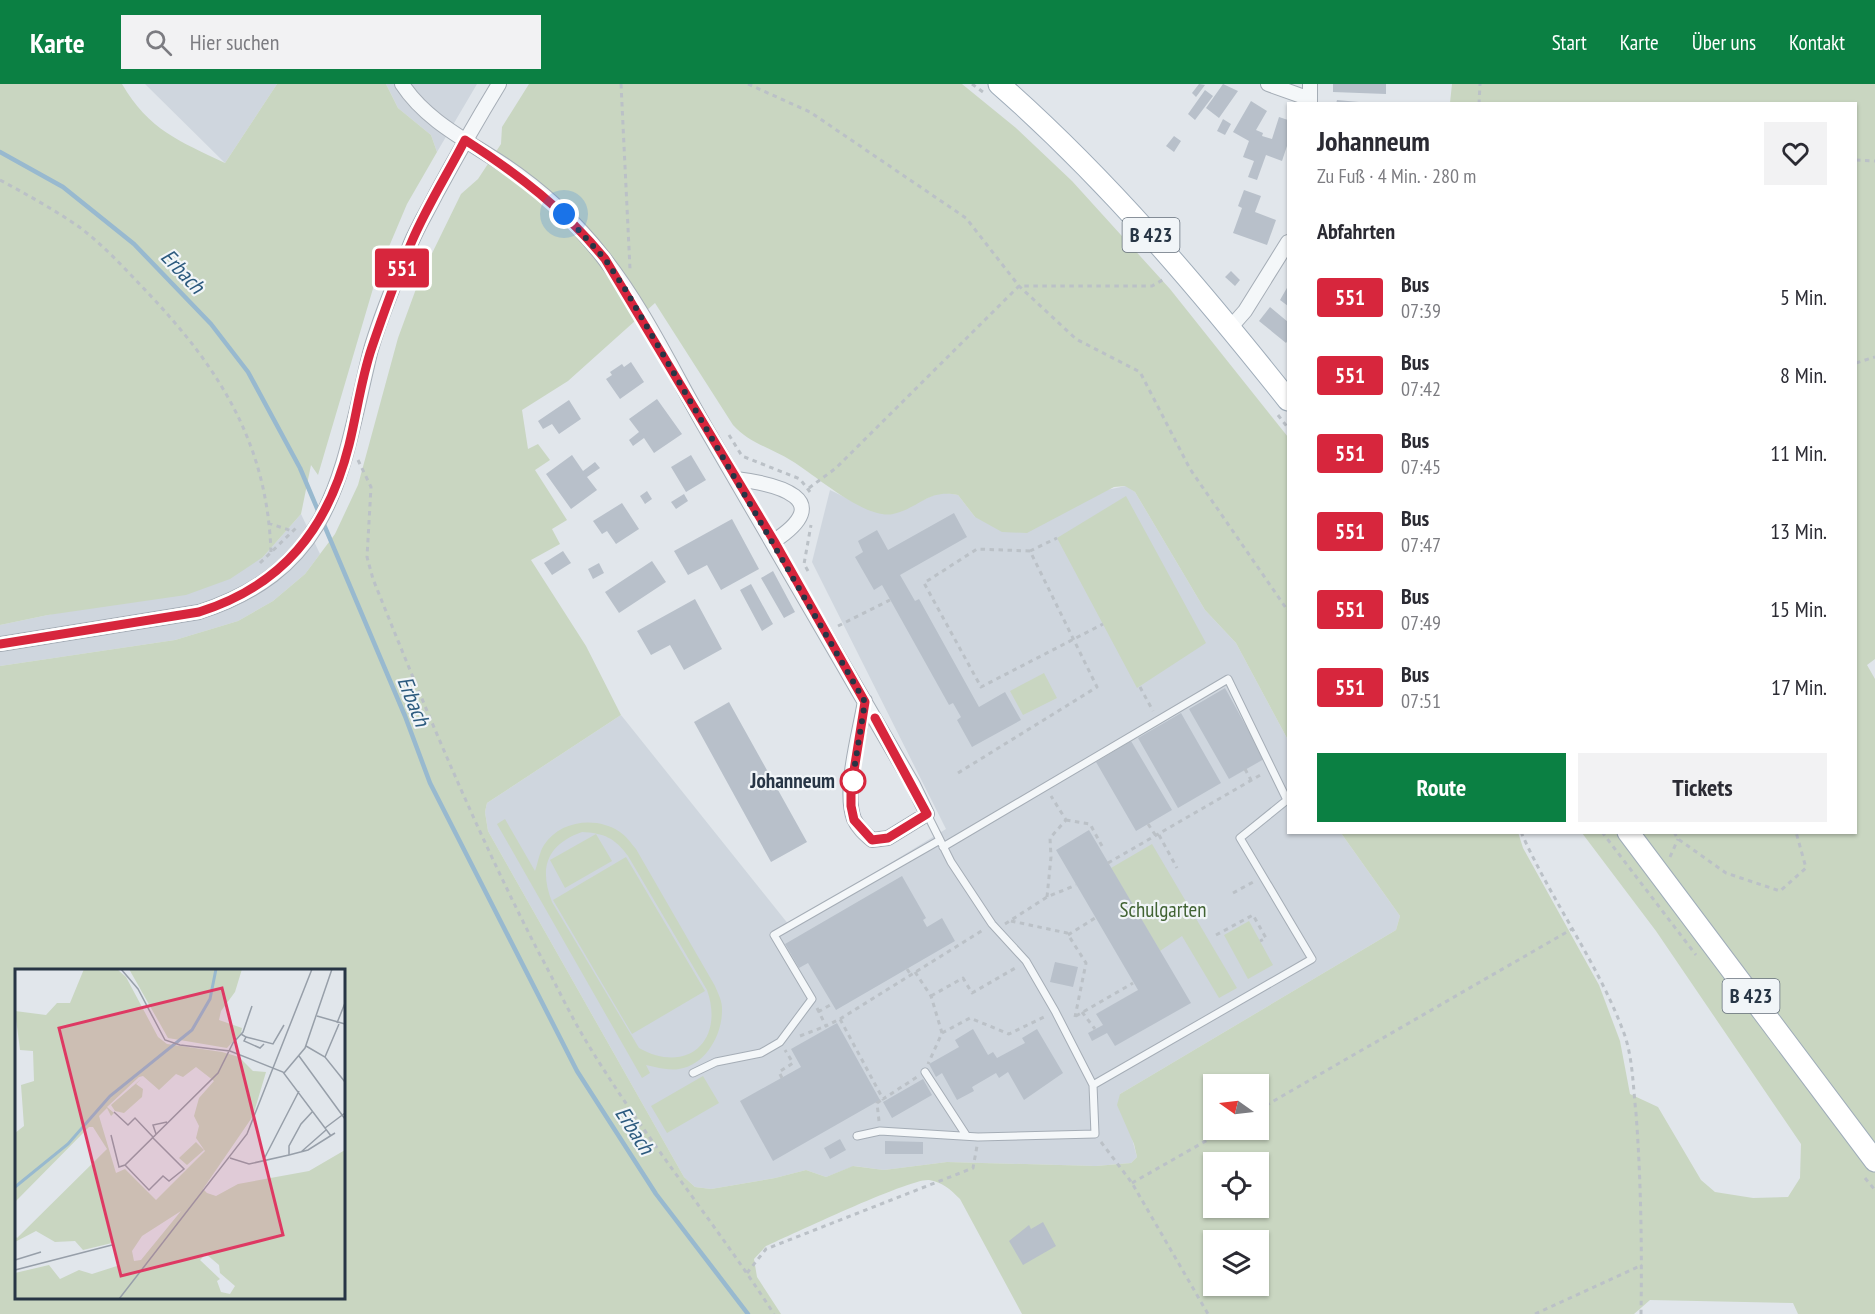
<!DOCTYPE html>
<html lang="de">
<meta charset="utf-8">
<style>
:root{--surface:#fff;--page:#f2f2f3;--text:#2b2b33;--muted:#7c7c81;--accent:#0b8043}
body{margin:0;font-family:"PT Sans Narrow",sans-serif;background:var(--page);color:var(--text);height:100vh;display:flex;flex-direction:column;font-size:22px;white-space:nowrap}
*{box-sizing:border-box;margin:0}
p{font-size:20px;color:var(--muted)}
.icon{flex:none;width:33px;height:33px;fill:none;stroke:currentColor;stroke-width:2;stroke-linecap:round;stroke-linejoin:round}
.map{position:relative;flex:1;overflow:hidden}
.side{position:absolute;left:1287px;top:18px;width:570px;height:732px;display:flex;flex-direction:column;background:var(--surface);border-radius:0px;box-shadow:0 2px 4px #0004}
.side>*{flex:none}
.badge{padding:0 12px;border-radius:4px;font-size:21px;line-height:39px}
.needle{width:39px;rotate:284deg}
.tools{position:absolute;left:1203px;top:990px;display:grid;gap:12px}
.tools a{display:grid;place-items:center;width:66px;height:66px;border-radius:0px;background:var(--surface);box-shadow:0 2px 4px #0004;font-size:30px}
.you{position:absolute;width:30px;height:30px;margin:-15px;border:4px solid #fff;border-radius:50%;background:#1a73e8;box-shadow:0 0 0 9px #1a73e833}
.map>.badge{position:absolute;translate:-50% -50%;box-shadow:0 0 0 3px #fff}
h2{padding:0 30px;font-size:22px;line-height:54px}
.round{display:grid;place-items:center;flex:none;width:63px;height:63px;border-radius:0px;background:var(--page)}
.headline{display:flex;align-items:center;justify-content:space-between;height:102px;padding:0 30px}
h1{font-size:28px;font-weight:800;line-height:45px}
.cta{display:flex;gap:12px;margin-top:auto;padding:12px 30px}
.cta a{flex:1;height:69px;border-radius:0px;background:var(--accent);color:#fff;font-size:24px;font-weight:800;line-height:69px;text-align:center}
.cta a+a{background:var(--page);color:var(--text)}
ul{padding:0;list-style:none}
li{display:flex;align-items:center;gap:18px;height:78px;padding:0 30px}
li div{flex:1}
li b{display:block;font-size:22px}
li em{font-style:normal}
li .badge{min-width:66px;font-weight:700;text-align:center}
header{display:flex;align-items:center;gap:36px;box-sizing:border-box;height:84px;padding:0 30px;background:var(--accent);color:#fff}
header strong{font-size:28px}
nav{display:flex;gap:33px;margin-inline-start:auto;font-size:21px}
.search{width:420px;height:54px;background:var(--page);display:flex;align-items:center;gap:15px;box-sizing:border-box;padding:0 21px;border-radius:0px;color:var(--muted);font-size:22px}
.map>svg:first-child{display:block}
.built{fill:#cfd6de}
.green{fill:#c9d6c1;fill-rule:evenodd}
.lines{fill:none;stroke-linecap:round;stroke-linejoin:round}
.stream{stroke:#98b9cf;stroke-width:4.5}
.building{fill:#b8c0ca}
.lane-casing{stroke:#a5adb6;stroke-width:9}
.street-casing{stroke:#a5adb6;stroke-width:16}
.primary-casing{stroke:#9facb9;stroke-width:23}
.path{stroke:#bbc1c7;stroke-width:3;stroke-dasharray:4.5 4.5;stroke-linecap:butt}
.lane{stroke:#f4f7f9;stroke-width:7}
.street{stroke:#f4f7f9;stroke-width:14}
.primary{stroke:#fff;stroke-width:21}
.line-casing{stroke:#fff;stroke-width:14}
.line{stroke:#d7263d;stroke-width:9}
.walk{stroke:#273545;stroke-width:6;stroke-dasharray:0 10.8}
.stop-dot{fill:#fff;stroke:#d7263d;stroke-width:3}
.labels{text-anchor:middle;stroke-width:4.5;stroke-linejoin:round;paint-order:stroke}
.shield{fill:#f1f5f8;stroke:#646f7b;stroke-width:1.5}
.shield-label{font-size:20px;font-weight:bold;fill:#273545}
.stop-label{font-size:21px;font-weight:bold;fill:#273545;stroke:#f1f5f8;text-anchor:end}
.park-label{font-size:21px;fill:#416333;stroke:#f1f5f8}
.water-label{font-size:22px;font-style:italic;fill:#2c5a7e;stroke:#f1f5f8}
.inset-river{fill:none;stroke:#98b9cf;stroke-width:3}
.inset-road{fill:none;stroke:#979fa9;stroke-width:1.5}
.view{fill:#de3963;fill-opacity:0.15;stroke:#de3963;stroke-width:3}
.inset-edge{fill:none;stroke:#273545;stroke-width:3}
</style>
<header>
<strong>Karte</strong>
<div class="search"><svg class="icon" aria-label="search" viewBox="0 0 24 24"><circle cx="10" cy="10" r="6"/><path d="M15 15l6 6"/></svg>Hier suchen</div>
<nav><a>Start</a><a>Karte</a><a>Über uns</a><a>Kontakt</a></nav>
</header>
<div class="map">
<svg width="1875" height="1230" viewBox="0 0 1875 1230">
<rect width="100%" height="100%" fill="#e1e6eb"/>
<path class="built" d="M145,0H277L225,79Z
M386,0H477L437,68L431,51L398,24Z
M1126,402L1135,408L1205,526L1236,559L1288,656V748L1341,749L1400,832L1396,846L1120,1010L1137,1073L1131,1079L1096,1082L947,1078L884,1086L854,1082L826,1093L806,1086L775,1094L711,1105L695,1103L684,1093L488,747L485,728L487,719L621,631L789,841L946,745L812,478L830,406L867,424L891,430L941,408L958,411L975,433Z
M301,430L320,470L305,490L273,517L238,537L175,556L0,582V541L48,531L263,473Z"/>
<path class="green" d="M0,0H122C149,46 179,57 225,79L277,0H386L398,24L431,51L437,68L407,120L377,191L318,391L311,381L301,430L263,473L230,495L186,511L48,531L0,541Z
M529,0H962L1016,44L1072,97L1170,205L1288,353V656L1236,559L1205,526L1135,408L1125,402L1114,403L1027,449L1002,448L975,433L958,411C927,405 920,424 893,430C865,436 814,390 792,377C771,364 749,359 733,341L655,219L568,297L522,326L528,365L538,360L550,376L535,386L567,436L552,445L560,460L531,476L586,562L621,631L487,719L485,728L488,747L684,1093L695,1103L711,1105L775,1094L806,1086L826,1093L853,1082L884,1086L947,1078L1096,1082L1131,1079L1137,1073L1134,1060L1117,1021L1120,1010L1396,846L1400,832L1341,749L1518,748L1523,764L1599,901L1620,957L1630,1010L1658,1023L1701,1096L1715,1108L1753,1114L1788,1113L1800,1094L1801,1060L1656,847L1582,749L1856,748V20L1450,19L1452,0H1875V575L1867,581L1875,595V1230H1798L1793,1219L1650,1216L1634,1230H1022L960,1115C950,1105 942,1098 929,1096C910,1094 791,1151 766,1162L754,1175L757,1193L781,1230H0V582L175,556L238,537L273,517L305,490L335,450L358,401L398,254L420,194L461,110L478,95L501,60L502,43ZM16,886H344V1214H16ZM1214,1000H1258V1046H1214ZM1214,1078H1258V1124H1214ZM1214,1156H1258V1202H1214Z
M1126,412L1206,559L1137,604L1057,454Z
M1044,589L1057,614L1023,631L1010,607Z
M505,735L535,787C538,779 539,769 544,761C560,736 597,732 620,748C626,752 631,759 636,765L715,902C718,909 722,917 722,924C723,950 706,981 679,985C668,987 657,983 646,981L650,989L642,994L497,740ZM582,748C604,749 615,754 628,772L707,906C725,957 687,991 639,964L552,818C539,784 546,761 582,748Z
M596,750L612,777L565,804L550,776Z
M1152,760L1237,904L1219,914L1182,852L1160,867L1111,784Z
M626,773L705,907L632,950L553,816Z
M1249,837L1273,881L1248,895L1224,851Z
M703,992L719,1019L667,1049L651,1022Z"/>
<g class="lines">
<path class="stream" d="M0,68L63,103L134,160L211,240L248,288L300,384L405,632L430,699L577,987L656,1110L748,1230"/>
</g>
<path class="building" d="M1199,0L1205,1L1196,13L1192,9Z
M1223,0L1238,7L1219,34L1206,24Z
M1333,0H1386V10L1333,8Z
M1205,6L1213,12L1195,36L1188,30Z
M1337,16L1359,18V20H1336Z
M1251,17L1267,27L1256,46L1263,49L1262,52L1272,55L1279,33L1288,36V59L1282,77L1266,71L1257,96L1248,93L1254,77L1243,73L1249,57L1233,48Z
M1223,35L1231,40L1225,51L1217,47Z
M1174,52L1181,57L1174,68L1166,62Z
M1244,106L1261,112L1255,128L1276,136L1267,161L1233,149L1242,124L1238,122Z
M1231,187L1240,196L1235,202L1225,193Z
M1288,202V222L1280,216Z
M1270,223L1288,238V256L1286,259L1259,237Z
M631,278L644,298L620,315L606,295L612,291L610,288L622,280L624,283Z
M657,315L682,350L654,369L644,354L633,362L629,356L639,348L629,335Z
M569,316L581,335L559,350L552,340L543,345L538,337Z
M572,371L583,387L595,378L600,384L587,393L597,406L571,425L546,390Z
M691,371L706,396L686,408L671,383Z
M647,407L652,415L645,420L640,412Z
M684,410L688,417L676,425L671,418Z
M622,419L639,445L616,460L607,447L602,450L593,437Z
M954,429L967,453L900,491L915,517L919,515L979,623L1005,608L1021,636L972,663L957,636L961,633L953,619L949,621L882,501L874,506L855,473L863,468L858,457L877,446L888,466Z
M732,435L759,485L721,506L707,481L688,491L674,467Z
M563,467L571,479L552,491L544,479Z
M652,477L666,498L619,529L605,508Z
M599,479L604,489L593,495L588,485Z
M773,487L795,528L784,534L761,494Z
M751,500L773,540L762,547L740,506Z
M695,515L722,565L684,586L670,561L651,571L637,547Z
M1225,604L1264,675L1229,695L1189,625Z
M729,618L807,758L771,778L694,638Z
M1181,629L1221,699L1178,724L1138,654Z
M1131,657L1172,726L1136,747L1096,678Z
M1089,746L1191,919L1115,962L1107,949L1092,957L1088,949L1103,941L1096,930L1138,906L1056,766Z
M902,792L926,834L923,836L927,843L942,834L955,857L836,926L808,879L799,884L785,860Z
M1055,878L1078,883L1073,903L1050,898Z
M837,939L880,1016L773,1077L740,1017L801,983L791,965Z
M973,945L988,971L993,968L997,974L1025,959L1022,954L1037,945L1063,989L1024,1016L1008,988L999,994L996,989L972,1003L974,1007L957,1016L942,989L936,993L929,980L959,963L955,956Z
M923,995L932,1011L892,1034L883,1018Z
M840,1055L846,1066L830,1075L824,1064Z
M885,1057L923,1058V1070H885Z
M1043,1138L1056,1162L1023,1181L1009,1157L1029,1141L1031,1145Z"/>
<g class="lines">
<defs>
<path id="lane" d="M943,763L1228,595L1287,716L1240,754L1312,875L1093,1001
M925,988L966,1051
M693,989L716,978L761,969L780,958L812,915L774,851L940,756
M857,1052L880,1047L978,1053L1095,1050L1093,1001L1055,927L1026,877L992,840L951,778L927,730"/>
<path id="street" d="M402,0C426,37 468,57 504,81C541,106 575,137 603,173C645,226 674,290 708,348C777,465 845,583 913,701L927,730L888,754L872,756C865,750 858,744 854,735C843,706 860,648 865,617
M1268,0L1310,15
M1310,20V0
M1230,244L1245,227L1288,158
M736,395C777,400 838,415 774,457
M0,560L199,528C335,484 341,389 370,269C380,232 397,194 411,159C418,142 428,126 436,110C456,73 477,36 499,0"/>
<path id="primary" d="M999,0C1107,95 1199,204 1288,316
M1628,748L1875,1077"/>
</defs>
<use href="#lane" class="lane-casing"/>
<use href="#street" class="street-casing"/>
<use href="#primary" class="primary-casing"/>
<path class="path" d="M621,0L630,185
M748,0L810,28L966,134L1019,202L1076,255L1140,288L1190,385L1288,527
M972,0L983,8
M1479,20L1480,0
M1856,76L1875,77
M0,96C26,110 51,124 75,140C102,159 125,185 148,209C220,285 268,361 271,470
M1856,279L1875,273
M1278,331L1288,344
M729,351L742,372L800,395L810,408
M358,376L371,403L367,473L373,495C424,622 476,747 539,869C555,898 569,929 586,957C643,1052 714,1137 774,1230
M809,404L836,384L1019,202H1152L1166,194
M268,439L292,447
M1030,467L977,465L924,499L981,603L1103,540
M260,479L296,444
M808,487L804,480L811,441
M838,542L890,516
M1140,603L1153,627
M1245,685L1251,696
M958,689L1097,603L1030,467L1057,454
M1066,736L1090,740L1102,762
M1148,740L1156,752
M1521,748C1552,818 1599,880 1625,952C1633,977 1633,1003 1636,1029C1641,1096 1642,1163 1641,1230
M1602,748L1696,871
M1674,748L1678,755L1726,789L1780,807L1806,784L1796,748
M1159,751L1177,784
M1670,773L1678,755
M1108,779L1262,690
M1233,809L1255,797
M1047,813L1051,773L1050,754L1066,736L1051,712
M1011,837L1067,849L1086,879L1075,933
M1005,840L1047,813L1076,801
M1068,851L1095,834
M1216,851L1253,831L1266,854L1260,857
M907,885L911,891
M915,888L931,912L942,949L928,980
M931,912L963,894L972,909L1017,883
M817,924L826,942L840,935L883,1015L917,993
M818,928L832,920
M1082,928L1095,945
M1076,932L1133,899
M840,935L983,846
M942,949L970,934L1009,950L1046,932
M800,952L826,942
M782,994L779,988L793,979L785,966
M1258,1026L1572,845
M879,1037L877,1019L883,1015
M1101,1058L1132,1099L1208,1230
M1865,1094L1875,1106
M1132,1099L1225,1046
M747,1189L766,1165L973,1084L977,1062
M1535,1230L1642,1181"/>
<use href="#lane" class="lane"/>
<use href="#street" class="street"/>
<use href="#primary" class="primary"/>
</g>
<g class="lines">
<defs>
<path id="line" d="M0,560L199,528C282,502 328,445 349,361C357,329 361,295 372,263C384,228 397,191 412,157C427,122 448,89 465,56C518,90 565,126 605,175L774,457L865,618L851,705V722L854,736L872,756L888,754L927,730L875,634"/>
</defs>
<use href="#line" class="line-casing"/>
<use href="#line" class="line"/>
<path class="walk" d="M564,130L605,175L625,205L865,618L851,705L853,697"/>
</g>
<circle class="stop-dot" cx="853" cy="697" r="12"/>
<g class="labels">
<g class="shield">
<rect x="1122.5" y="134" width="57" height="34" rx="4.5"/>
<rect x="1722.5" y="895" width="57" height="34" rx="4.5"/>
</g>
<g class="shield-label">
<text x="1151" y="158">B 423</text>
<text x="1751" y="919">B 423</text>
</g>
<g class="stop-label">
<text x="835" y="704">Johanneum</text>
</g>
<g class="park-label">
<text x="1163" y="833">Schulgarten</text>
</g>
<g class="water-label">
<text transform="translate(183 187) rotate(46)" y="8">Erbach</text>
<text transform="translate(414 617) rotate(68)" y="8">Erbach</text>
<text transform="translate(635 1046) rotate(57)" y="8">Erbach</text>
</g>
</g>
<g transform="translate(15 885)">
<rect width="330" height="330" fill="#e1e6eb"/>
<path d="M69,0H102L111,8L143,68L152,75L207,83L224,88L238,102L251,103L238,147L188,220L192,224L201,227L223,215L294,202L330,181V330H0V304L34,296L45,310L64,301L77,305L105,296L97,274L68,281L60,272L40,273L21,262L0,273V267L2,269L92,180L78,158H74L0,233V164L9,157L6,116L19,112L18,82L5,81L0,42L31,46L42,34H55ZM181,98L199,112L184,129L179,147L184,157L181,169L190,182L141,231L110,200L101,204L84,147L92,139L96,147L99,144L92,138L124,108L128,107L144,121L161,105L168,108ZM166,242L126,291L119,292L117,282L127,267ZM191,285L204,296L205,304L220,317L215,325L206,323L202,312L205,310L185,291ZM114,0H227L220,23L206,42L204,51L227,59L226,64L212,79L153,69ZM126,110L121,115L128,120L127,128L109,144L100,142L96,136ZM181,173L189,181L172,196L164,189Z" fill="#c9d6c1" fill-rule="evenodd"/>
<path class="inset-river" d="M0,218L53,175L95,127L177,61L195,30L201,0"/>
<path class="inset-road" d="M106,0L123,20L150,71L165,76L215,82L268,103L316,167M302,47L330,55M322,54L330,34M226,65L231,68L229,72L245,79L249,75M231,68L258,75L269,56M291,77L310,88L330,113M284,87L330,150M310,88L324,55M269,104L290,79L317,0M99,143L113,156L120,149L138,168M310,159L330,144M141,165L138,156L152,153M96,166L104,198L110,196L203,104L218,74L228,63L237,37M286,183L311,161M274,186V177L286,155L298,142M215,189L234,195L274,186L293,181L320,164M248,192L284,122M110,196L134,221L148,207L154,212L169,200L137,168M0,291L26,283M0,301L97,276M104,330L232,165L297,0"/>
<path class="view" d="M207,19L268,266L106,307L44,59Z"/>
<rect width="330" height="330" class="inset-edge"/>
</g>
</svg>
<div class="tools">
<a><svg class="needle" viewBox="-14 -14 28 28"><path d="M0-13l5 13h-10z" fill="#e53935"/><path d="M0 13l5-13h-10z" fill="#7c7c81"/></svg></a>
<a><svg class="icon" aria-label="locate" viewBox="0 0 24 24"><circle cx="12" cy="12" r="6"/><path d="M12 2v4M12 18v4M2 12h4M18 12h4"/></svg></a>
<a><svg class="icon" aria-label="layers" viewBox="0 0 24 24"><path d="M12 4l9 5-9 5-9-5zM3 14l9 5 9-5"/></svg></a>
</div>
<div class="you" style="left:564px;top:130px"></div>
<b class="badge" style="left:402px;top:184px;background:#d7263d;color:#fff">551</b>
<section class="side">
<div class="headline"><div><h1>Johanneum</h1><p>Zu Fuß · 4 Min. · 280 m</p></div><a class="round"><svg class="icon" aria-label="heart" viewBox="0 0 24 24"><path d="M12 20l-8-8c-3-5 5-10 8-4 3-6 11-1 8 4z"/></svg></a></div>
<h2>Abfahrten</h2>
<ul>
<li><span class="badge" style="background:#d7263d;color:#fff">551</span><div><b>Bus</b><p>07:39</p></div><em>5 Min.</em></li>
<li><span class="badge" style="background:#d7263d;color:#fff">551</span><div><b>Bus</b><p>07:42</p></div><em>8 Min.</em></li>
<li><span class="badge" style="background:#d7263d;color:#fff">551</span><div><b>Bus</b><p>07:45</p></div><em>11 Min.</em></li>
<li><span class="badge" style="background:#d7263d;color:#fff">551</span><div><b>Bus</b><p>07:47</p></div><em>13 Min.</em></li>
<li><span class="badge" style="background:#d7263d;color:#fff">551</span><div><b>Bus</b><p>07:49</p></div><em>15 Min.</em></li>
<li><span class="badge" style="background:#d7263d;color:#fff">551</span><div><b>Bus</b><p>07:51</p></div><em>17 Min.</em></li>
</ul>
<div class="cta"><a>Route</a><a>Tickets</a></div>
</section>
</div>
